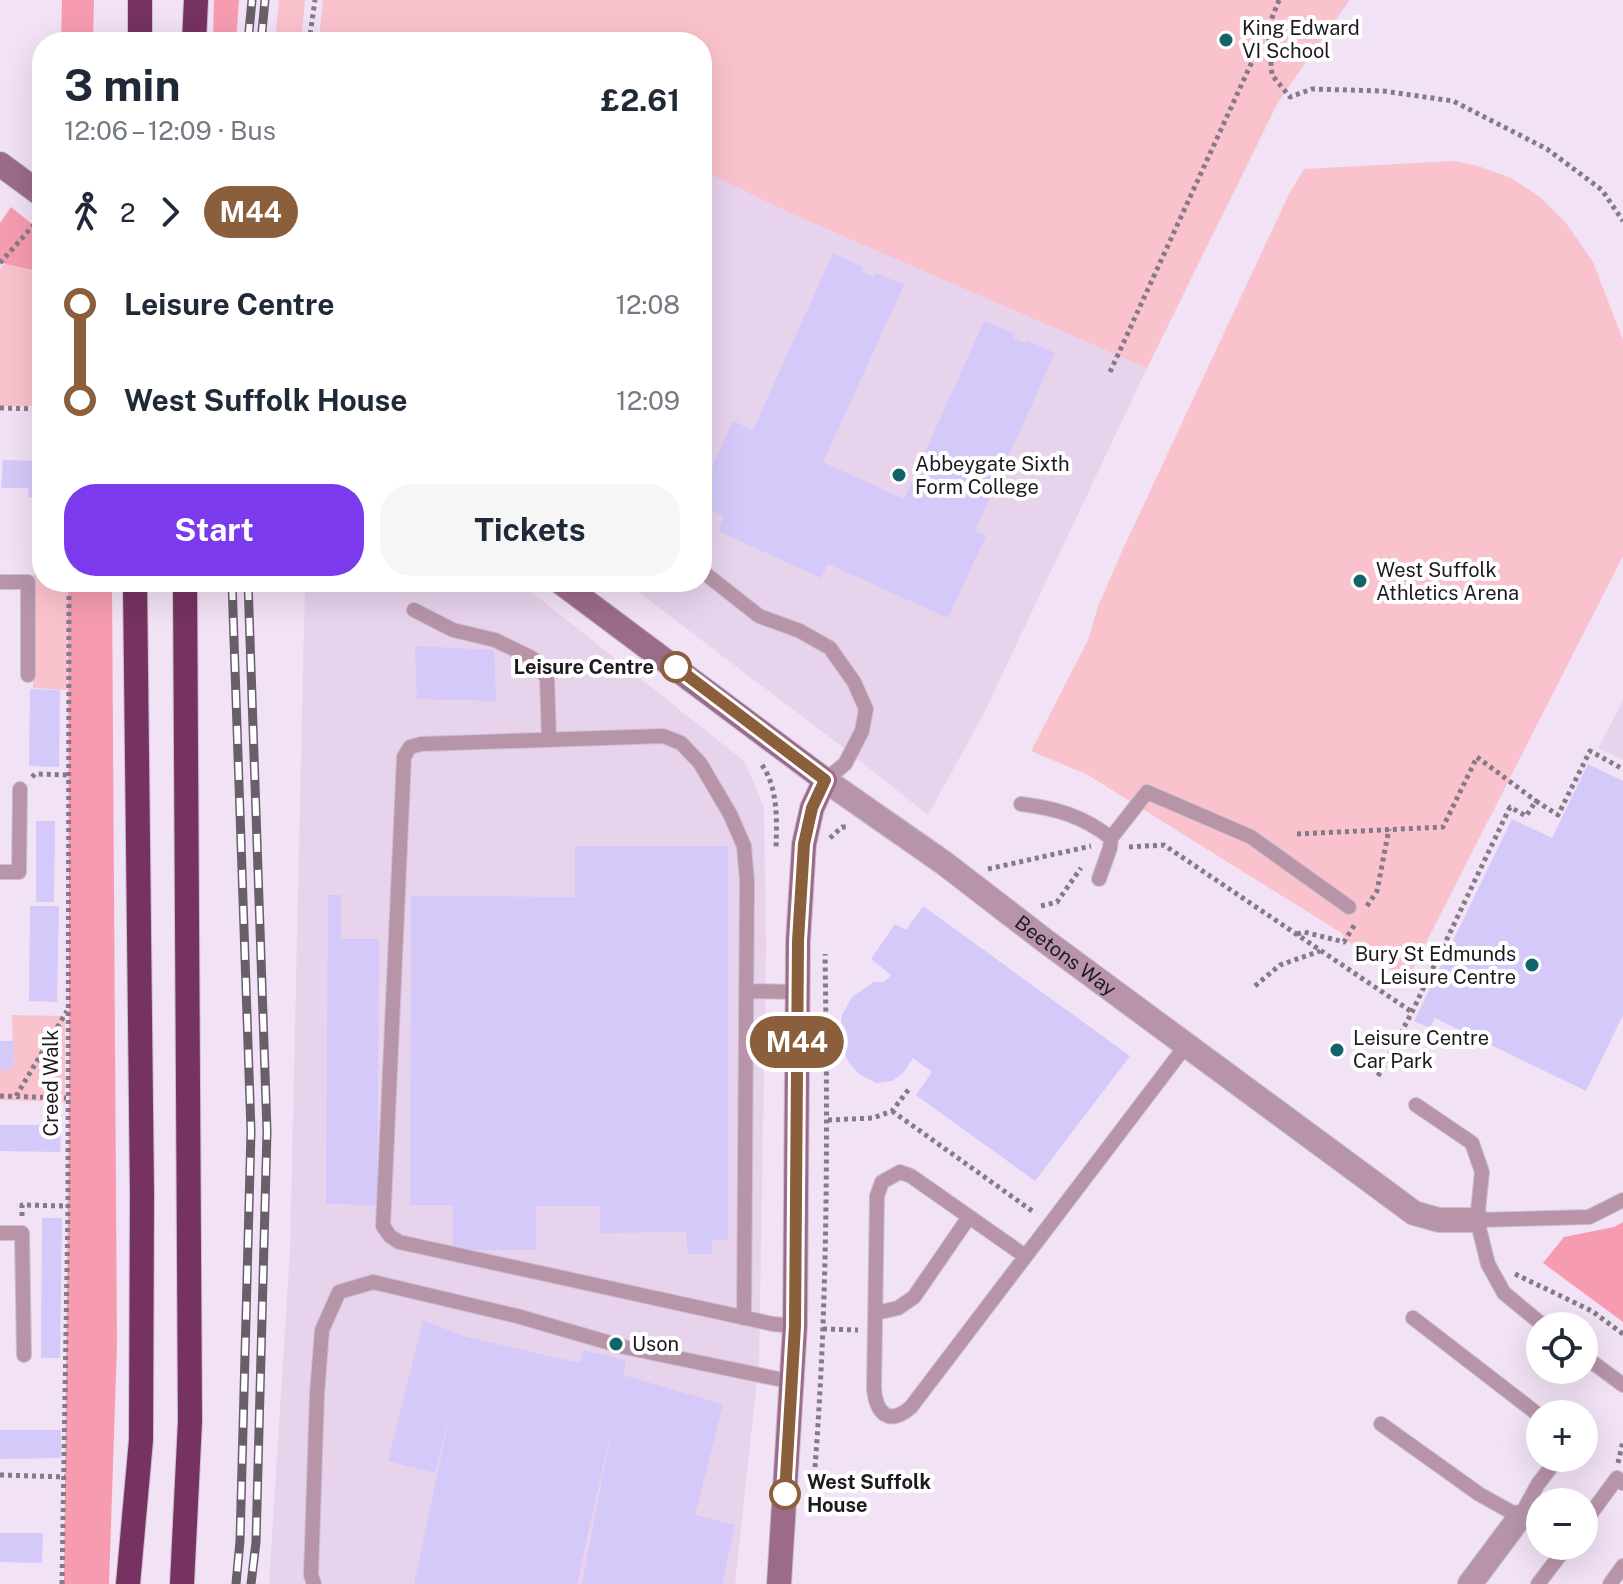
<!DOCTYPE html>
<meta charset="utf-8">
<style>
:root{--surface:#fff;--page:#f6f6f7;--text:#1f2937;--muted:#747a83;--accent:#7c3aed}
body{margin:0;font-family:"Public Sans",sans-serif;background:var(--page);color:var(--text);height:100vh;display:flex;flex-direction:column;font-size:30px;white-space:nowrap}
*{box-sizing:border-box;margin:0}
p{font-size:26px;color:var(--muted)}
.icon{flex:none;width:44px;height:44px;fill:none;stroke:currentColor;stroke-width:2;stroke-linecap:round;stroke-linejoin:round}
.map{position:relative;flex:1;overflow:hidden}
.panel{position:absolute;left:32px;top:32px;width:680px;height:560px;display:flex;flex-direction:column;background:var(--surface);border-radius:32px;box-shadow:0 8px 32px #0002}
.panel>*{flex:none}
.badge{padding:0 16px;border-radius:26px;font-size:28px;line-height:52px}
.tools{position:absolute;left:1526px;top:1312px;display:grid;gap:16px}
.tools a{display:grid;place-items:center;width:72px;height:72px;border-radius:50%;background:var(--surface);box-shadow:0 8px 32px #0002;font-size:40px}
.map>.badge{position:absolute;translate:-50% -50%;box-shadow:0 0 0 4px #fff}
.legs{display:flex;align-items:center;gap:12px;height:88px;padding:0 32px;font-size:26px}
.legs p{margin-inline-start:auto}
.overview{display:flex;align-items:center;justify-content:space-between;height:136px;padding:0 32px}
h1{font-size:44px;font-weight:700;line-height:60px}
.button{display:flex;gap:16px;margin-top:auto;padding:16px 32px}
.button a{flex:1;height:92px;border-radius:32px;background:var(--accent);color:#fff;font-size:32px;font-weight:700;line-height:92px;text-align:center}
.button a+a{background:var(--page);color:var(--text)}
ul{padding:0 32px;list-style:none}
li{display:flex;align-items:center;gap:28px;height:96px;font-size:30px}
li i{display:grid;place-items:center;width:12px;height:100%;margin:0 10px;background:currentColor}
li i::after{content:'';width:20px;height:20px;margin:-10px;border:6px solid;border-radius:50%;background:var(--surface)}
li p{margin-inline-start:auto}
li:first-child i{background:linear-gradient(#0000 50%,currentColor 0)}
li:last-child i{background:linear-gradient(currentColor 50%,#0000 0)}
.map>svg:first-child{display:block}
.built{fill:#e7d3ec}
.green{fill:#fac2cd}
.forest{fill:#f79cb0}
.building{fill:#d5c9f9}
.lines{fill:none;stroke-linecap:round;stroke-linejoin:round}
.lane-casing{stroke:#cbbecf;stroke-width:16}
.street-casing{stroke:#cbbecf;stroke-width:26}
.secondary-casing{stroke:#cbbecf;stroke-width:26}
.highway-casing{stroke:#cbbecf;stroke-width:26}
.path{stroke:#857b88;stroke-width:5;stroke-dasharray:4 4;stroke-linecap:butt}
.lane{stroke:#b794a8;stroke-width:14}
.street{stroke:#b794a8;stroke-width:24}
.secondary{stroke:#9c6b89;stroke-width:24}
.highway{stroke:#763260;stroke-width:24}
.rail-casing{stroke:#685f6a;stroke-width:9}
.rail{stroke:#fff;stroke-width:6;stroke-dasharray:18;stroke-linecap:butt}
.line-1-casing{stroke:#fff;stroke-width:18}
.line-1{stroke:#8b5e3c;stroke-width:12}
.poi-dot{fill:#136369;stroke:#fff;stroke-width:3}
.stop-1-dot{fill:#fff;stroke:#8b5e3c;stroke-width:4}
.labels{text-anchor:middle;stroke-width:8;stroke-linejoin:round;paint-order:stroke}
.poi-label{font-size:20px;fill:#1f1920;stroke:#fff;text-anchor:start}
.stop-label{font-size:20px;font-weight:bold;fill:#1f1920;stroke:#fff;text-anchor:end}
.street-label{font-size:20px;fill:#1f1920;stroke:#fff}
</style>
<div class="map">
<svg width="1623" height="1584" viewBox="0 0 1623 1584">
<rect width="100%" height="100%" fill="#f1e2f5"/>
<path class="built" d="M323,0H1350L1278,102L1147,368L983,715L928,815L840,745L625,582H702V42H319Z
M305,582H519L744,761L764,807L766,946L759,1361L735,1584H269L290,1251Z
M1623,701V760L1598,748Z"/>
<path class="green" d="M279,0H305L301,42H275Z
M323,0H1349L1278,102L1147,368L788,212L702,170V42H319Z
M1454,161L1478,166L1511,178L1540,197L1566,223L1593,262L1623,340V556L1407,980L1350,943L1340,932L1088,775L1031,751L1088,640L1098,606L1123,549L1289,194L1304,169Z
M5,264L42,272V406H0V268Z
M34,550L42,551V582H68L67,690L33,688Z
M12,1015L65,1016V1102L0,1100V1069H13Z"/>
<path class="forest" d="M62,0H94L93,42H61Z
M214,0H239L236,42H213Z
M11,207L42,232V272L5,264L0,260V223Z
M68,582H112L117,1345L109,1584H64L69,1095Z
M1623,1222V1322L1543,1263L1564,1237L1614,1227Z"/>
<path class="building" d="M833,253L864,267L862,271L873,277L876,273L904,285L823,462L904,499L984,321L1015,334L1013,338L1025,343L1027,340L1055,353L975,531L986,536L948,618L828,564L821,578L718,531L724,516L702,506V490L733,421L753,430Z
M3,460L42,461V498L28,497L29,488H1Z
M415,646L494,650L496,701L417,699Z
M30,689L60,690L59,767L29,766Z
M1588,764L1623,781V1015L1586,1091L1435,1018L1430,1028L1414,1021L1512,819L1552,838Z
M36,821H55L54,902H36Z
M575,846H728V1240H712V1254H688L686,1232L600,1233V1206H536V1250H453V1205H410L411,896L575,897Z
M328,895H341V939H379L377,1205L326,1204Z
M30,906H59L57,1002L29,1001Z
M923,906L1130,1056L1035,1181L916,1095L932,1072L913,1058L903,1073L892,1081L876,1083L859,1074L850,1064L842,1049L840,1034L842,1015L852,997L874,982H884L891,975L871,959L895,924L906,930Z
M0,1041H14L13,1069H0Z
M0,1125H61L60,1152L0,1151Z
M42,1218H62L60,1358H41Z
M423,1320L466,1337L580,1363L583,1350L626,1360L623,1375L723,1404L695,1515L735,1525L722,1584H582L614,1417L577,1584H414L451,1410L435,1473L388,1461Z
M0,1430H61V1458L0,1459Z
M0,1533H43L42,1563L0,1562Z"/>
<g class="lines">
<defs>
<path id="lane" d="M702,571L759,616L800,631L830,648L854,682L866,709L862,731L845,764L825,780
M0,582H28V675
M414,610L453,630L495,640L532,658L547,678L549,739
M1021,804C1055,808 1083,816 1111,838
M0,872H19L20,789
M1099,879L1110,848L1111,838L1147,792L1251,837L1349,907
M746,991L797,992
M1416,1105L1472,1143L1482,1172L1477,1220L1488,1264L1504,1293L1544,1326
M1477,1220L1589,1217L1623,1200
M0,1233H22L24,1355
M1025,1256L911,1176L900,1172L882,1182L877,1196L874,1388C876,1414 889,1426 911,1407L1187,1044
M876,1313L898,1308L914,1297L969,1217
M744,1318L747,881L744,846L730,814L700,763L681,743L663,736L421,744L410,747L404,757L383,1226L390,1236L399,1242L773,1324L795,1326
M1413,1318L1540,1416
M1584,1356L1623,1385
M1381,1424L1479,1494L1520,1517L1538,1484L1558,1458
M1584,1523L1617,1478L1623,1483
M314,1584L311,1575L317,1394L322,1330L339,1292L373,1282L517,1316L624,1347L793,1382
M1538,1584L1567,1546
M1610,1584L1623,1566"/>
<g id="street">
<path id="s1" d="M825,780L944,863L1044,940L1414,1213L1439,1220H1477"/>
<path d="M1470,1584L1520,1517"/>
</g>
<path id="secondary" d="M0,164L42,195
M560,582L825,780L812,808L804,844L798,941L795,1326L779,1584"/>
<path id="highway" d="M140,42V0
M194,42L196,0
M128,1584L141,1440L142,1194L135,582
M182,1584L190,1421L185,582"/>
</defs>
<use href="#lane" class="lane-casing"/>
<use href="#street" class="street-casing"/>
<use href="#secondary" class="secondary-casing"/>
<use href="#highway" class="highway-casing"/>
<path class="path" d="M1279,0L1268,28L1272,75L1290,97L1312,89L1383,91L1453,101L1547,149L1602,190L1623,221
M309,42L315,0
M0,263L39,219
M1110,372L1267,29
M0,408L42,409
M762,765C778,788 777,820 776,848
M32,777L35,774L68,775
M1297,834L1443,827L1477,757L1536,801
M830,838L842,827H848
M1129,847L1164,845L1412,1012
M988,869L1091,846
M1041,906L1057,902L1081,868
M1367,906L1377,891L1389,829
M1297,934L1304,932L1344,942L1355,924
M1255,986L1280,965L1320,951
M1378,1076L1412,1012L1510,807L1526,816L1536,801L1558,815L1590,751L1623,769
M0,1096L66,1098
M16,1096L67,1011
M892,1111L1035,1213
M828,1120L873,1118L892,1111L909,1089
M22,1216V1205L68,1206
M1515,1274L1592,1311L1623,1334
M823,1329L858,1330
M1618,1463L1623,1441
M0,1475L65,1477
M811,1515C828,1329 828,1141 825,954
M62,1584L68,1206L69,582"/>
<use href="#lane" class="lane"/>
<use href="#street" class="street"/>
<use href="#secondary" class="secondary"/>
<use href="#highway" class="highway"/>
<defs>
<path id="rail" d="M248,42L252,0
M261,42L265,0
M232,582L251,1131L240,1541L236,1584
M248,582L267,1131L256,1542L251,1584"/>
</defs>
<use href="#rail" class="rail-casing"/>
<use href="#rail" class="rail"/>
</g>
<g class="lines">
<defs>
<path id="line-1" d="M676,667L825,780L812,808L804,844L798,941L795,1326L785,1494"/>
</defs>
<use href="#line-1" class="line-1-casing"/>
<use href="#line-1" class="line-1"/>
</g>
<g class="poi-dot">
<circle cx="1226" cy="40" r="8"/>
<circle cx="899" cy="475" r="8"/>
<circle cx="1360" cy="581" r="8"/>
<circle cx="1532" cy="965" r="8"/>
<circle cx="1337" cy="1050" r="8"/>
<circle cx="616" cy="1344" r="8"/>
</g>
<g class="stop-1-dot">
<circle cx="676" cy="667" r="14"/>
<circle cx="785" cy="1494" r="14"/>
</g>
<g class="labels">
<g class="poi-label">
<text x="1242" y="35">King Edward<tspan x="1242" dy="23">VI School</tspan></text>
<text x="915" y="471">Abbeygate Sixth<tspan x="915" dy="23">Form College</tspan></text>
<text x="1376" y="577">West Suffolk<tspan x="1376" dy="23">Athletics Arena</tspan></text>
<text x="1516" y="961" text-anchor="end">Bury St Edmunds<tspan x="1516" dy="23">Leisure Centre</tspan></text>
<text x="1353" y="1045">Leisure Centre<tspan x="1353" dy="23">Car Park</tspan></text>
<text x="632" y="1351">Uson</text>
</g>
<g class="stop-label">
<text x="654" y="674">Leisure Centre</text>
<text x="807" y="1489" text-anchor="start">West Suffolk<tspan x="807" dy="23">House</tspan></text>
</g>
<g class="street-label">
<text dy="7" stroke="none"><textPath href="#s1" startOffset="298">Beetons Way</textPath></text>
<text transform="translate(51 1083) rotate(-90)" y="7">Creed Walk</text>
</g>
</g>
</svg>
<div class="tools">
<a><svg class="icon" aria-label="locate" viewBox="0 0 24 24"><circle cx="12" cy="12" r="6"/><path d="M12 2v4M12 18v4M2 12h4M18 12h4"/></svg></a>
<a>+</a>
<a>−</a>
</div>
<b class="badge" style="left:797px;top:1042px;background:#8b5e3c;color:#fff">M44</b>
<section class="panel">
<div class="overview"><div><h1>3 min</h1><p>12:06 – 12:09 · Bus</p></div><b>£2.61</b></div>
<div class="legs"><svg class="icon" aria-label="walk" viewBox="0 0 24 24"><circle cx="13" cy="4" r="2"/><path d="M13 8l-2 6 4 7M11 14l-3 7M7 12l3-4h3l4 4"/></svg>2<svg class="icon" aria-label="forward" viewBox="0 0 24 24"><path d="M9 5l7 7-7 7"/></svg><b class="badge" style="background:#8b5e3c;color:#fff">M44</b></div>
<ul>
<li><i style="color:#8b5e3c"></i><b>Leisure Centre</b><p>12:08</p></li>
<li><i style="color:#8b5e3c"></i><b>West Suffolk House</b><p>12:09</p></li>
</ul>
<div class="button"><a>Start</a><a>Tickets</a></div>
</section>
</div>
